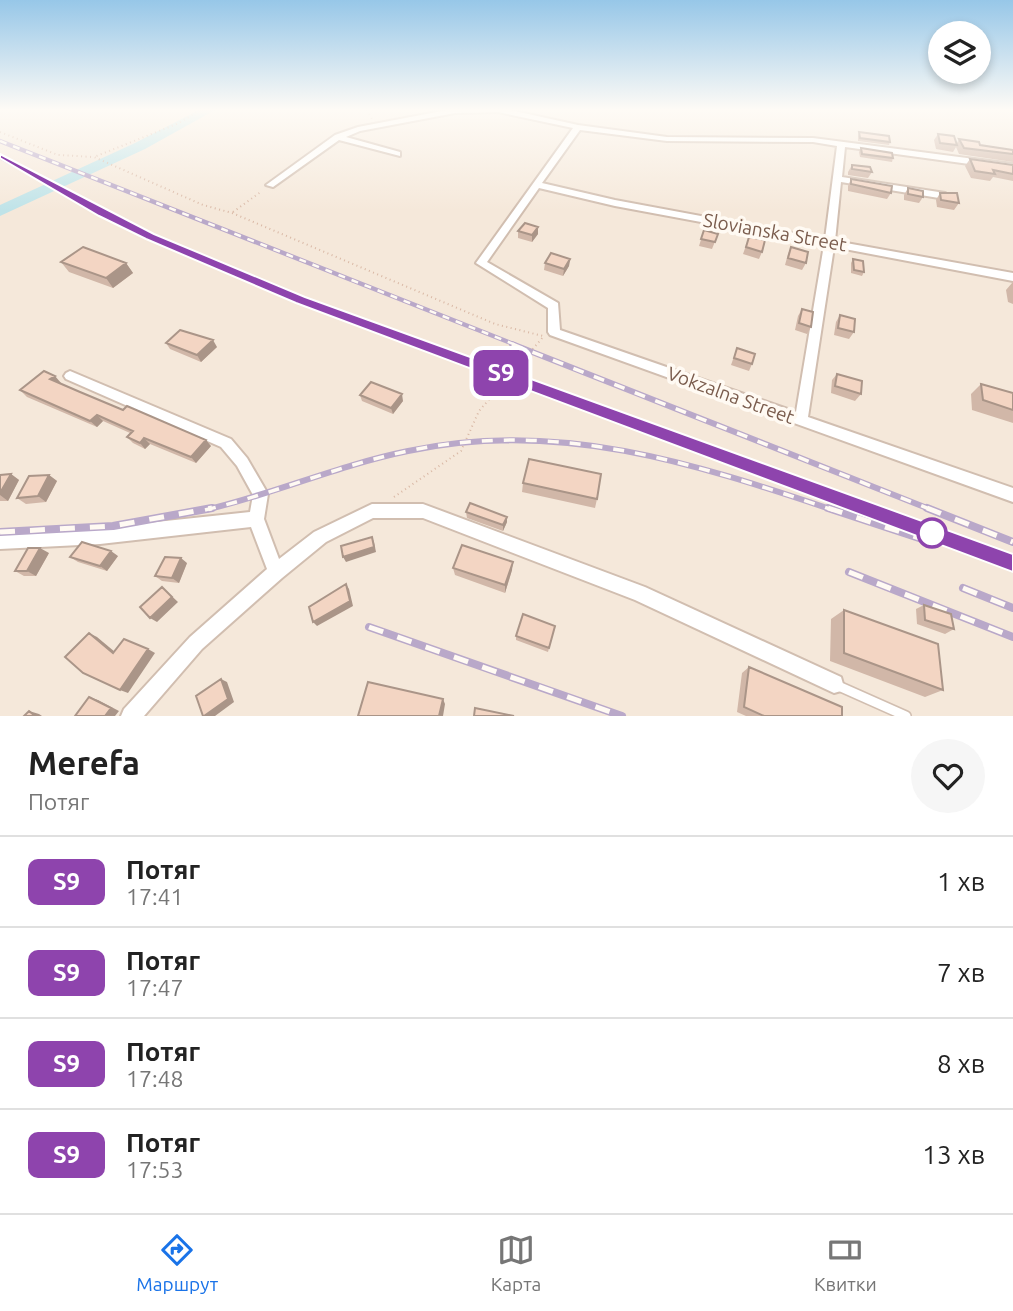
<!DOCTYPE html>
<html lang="uk">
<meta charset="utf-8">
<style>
:root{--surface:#fff;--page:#f6f6f6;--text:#222;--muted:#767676;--line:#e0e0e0;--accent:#1a73e8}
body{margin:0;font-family:Ubuntu,sans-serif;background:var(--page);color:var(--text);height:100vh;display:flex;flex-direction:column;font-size:26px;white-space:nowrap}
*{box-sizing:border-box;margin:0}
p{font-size:23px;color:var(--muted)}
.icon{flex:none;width:38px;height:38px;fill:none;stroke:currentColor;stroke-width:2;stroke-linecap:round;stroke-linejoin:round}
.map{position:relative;height:716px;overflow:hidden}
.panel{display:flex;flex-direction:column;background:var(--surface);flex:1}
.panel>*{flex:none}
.badge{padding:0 14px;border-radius:10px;font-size:24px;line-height:46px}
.buttons{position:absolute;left:928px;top:21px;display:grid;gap:14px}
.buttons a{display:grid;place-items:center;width:63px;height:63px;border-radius:50%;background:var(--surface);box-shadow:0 4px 10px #0003;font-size:35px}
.map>.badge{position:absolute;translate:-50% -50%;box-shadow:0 0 0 4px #fff}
.round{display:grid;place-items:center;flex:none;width:74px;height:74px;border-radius:37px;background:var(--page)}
.summary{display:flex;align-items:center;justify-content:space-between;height:119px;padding:0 28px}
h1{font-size:33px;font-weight:600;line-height:52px}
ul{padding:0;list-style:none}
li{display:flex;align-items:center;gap:21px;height:91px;padding:0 28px;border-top:2px solid var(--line)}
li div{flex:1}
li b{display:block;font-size:26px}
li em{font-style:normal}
li .badge{min-width:77px;font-weight:700;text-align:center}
.dock{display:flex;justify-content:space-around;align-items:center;height:98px;border-top:2px solid var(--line);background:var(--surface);font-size:19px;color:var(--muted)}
.dock a{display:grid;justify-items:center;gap:4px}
.dock .on{color:var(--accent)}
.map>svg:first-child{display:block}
.residential{fill:#f5e8da}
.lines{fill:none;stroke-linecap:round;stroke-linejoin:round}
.river{fill:#bfe3e8;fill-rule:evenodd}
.lane-casing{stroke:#d1beb0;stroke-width:12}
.street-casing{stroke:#d1beb0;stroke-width:4}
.path{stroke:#d9b8a5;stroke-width:2;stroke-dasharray:1 3.5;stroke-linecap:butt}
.lane{stroke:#fff;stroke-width:9}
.street{fill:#fff;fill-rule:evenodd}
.rail-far2-casing{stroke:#b9a8c9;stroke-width:4.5}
.rail-far1-casing{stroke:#b9a8c9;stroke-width:6}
.rail-casing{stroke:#b9a8c9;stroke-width:8}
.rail-far2{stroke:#fffaf3;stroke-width:2.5;stroke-dasharray:7;stroke-linecap:butt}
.rail-far1{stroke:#fffaf3;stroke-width:3.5;stroke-dasharray:11;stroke-linecap:butt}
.rail{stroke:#fffaf3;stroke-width:5;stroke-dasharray:15;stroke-linecap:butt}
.wall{fill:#d1b7a8}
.shaded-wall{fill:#aa9588}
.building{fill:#f3d5c3;stroke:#aa9588;stroke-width:2}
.line{fill:#8e44ad;stroke:#fff;stroke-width:2}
.stop-dot{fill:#fff;stroke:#8e44ad;stroke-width:3.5}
.labels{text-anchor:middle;stroke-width:7;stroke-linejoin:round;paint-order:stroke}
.street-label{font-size:19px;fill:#7a5c4d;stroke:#fffaf3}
</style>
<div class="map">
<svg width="1013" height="716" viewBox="0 0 1013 716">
<rect width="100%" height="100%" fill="#fdf6ec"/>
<path class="residential" d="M0,110H1013V716H0Z"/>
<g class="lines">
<path class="river" d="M199,110H215L145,149L0,216V205L135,143Z"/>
<defs>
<path id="lane" d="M834,684L906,716"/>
<path id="street" d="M447,110H510L578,125L667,137L813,138L1013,164V170L845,147L842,177L945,193L950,196L945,199L841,182L835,241L1013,273V281L834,247L808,417L1013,488V502L550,335L548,332V308L476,263L573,128L498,112L455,113L360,131L346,137L400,152V156L339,140L273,187L266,185L335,135L358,127ZM580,130L667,141L813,142L837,146L825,239L615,200L542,183ZM539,188L615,206L824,245L796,412L560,330L558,303L487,262Z
M70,371L231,439L247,458L268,494L264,519L279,559L314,532L372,504H423L645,587L841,677L843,684L841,691L834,693L635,600L423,518H373L326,542L282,578L202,649L144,716H121L124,709L190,637L267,569L251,527L100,544L0,549V533L100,528L250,512L253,495L237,466L221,447L66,379L64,376L66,373Z"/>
</defs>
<use href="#lane" class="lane-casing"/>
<use href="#street" class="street-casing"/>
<path class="path" d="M200,110L179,123L94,157L203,205L232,213L495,324L543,336
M367,110L372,119
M0,132L58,155L93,157
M233,212L262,191
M394,497L461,451L479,411L544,336"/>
<use href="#lane" class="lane"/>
<use href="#street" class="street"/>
<defs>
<path id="rail-far2" d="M0,141L516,345
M0,157L150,237L301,300L424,345"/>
<path id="rail-far1" d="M419,344L869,510
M512,344L932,510
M205,510C274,494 339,465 408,451C558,419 693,463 833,510"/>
<path id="rail" d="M828,508L922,539
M864,508L1013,563
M927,508L1013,542
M0,532L113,526L212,508
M849,572L1013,637
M963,588L1013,608
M369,627L622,716"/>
</defs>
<use href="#rail-far2" class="rail-far2-casing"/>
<use href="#rail-far1" class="rail-far1-casing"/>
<use href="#rail" class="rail-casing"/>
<use href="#rail-far2" class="rail-far2"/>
<use href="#rail-far1" class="rail-far1"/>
<use href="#rail" class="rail"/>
</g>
<path class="wall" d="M859,132L890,142L889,145L858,141V136Z
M938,134L957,143L959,139L980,145L1013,150V162L959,154L956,147L953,152L936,149L934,140Z
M861,148L893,158L892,162L860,157L859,152Z
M970,159L1013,165V181L993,177L990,181L971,178L965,166Z
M852,165L872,172L868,178L848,175V172Z
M851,179L891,193L887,199L848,191V186Z
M908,188L923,197L919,203L904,200V195Z
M940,193L959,203L954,210L937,207L936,200Z
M704,230L718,234L712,249L699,246Z
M518,231L538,234L532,242L518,238Z
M749,237L762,252L759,259L743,254Z
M791,247L806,263L802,270L785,265L788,254Z
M570,259L569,266L563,276L544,270L545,263Z
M853,259L864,272L862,276L851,273V263Z
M61,262L126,263L133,273L113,288L69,272Z
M1012,283H1013V304L1008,302L1006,290Z
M802,309L811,327L807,334L795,330L798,316Z
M840,315L854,332L849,339L834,335L836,322Z
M166,343L217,347L201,362L170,349Z
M737,348L752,364L749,371L731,365Z
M837,374L861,394L855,401L831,393L832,380Z
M61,383L60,384L80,392L211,446L196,463L150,444L145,449L133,443L127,437L130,433L103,421L97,427L27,397L20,390Z
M981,384L1013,393V423L972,410L971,394Z
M360,395L403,401L393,414L362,401Z
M11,474L19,480L8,501H0V475Z
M49,475L57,481L46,502L26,504L17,498Z
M523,483L597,499L595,508L522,492Z
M466,512L507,522L503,531L467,518Z
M49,553L36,576H24L15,571Z
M118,556L107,571L78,562L70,557Z
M187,563L179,583L162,581L155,576Z
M453,568L512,570L505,593L455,575Z
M924,605L954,629L945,634L917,624L916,609Z
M844,610L943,690L925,697L830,661L831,619Z
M555,626L548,652L516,640V636Z
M749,667L842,716H746L737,712L742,673Z"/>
<path class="shaded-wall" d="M538,227V234L532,242V235Z
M570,259L569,266L563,276L564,269Z
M126,263L133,273L113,288L106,278Z
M213,340L217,347L201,362L197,355Z
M55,376L61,383L57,386L50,379Z
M402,394L403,401L393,414L391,408Z
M97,415L103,421L97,427L90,421Z
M144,438L150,444L145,449L140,443Z
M206,440L211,446L196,463L191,457Z
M11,474L19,480L8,501L0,495V493Z
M49,475L57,481L46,502L38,496Z
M507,517V522L503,531V525Z
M372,537L374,542L376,552L346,562L343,557Z
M40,548L49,553L36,576L27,571Z
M111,551L118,556L107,571L100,566Z
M181,558L187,563L179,583L172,578Z
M513,562L512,570L505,593V585Z
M346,584L349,589L353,606L317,626L313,622Z
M162,587L178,602L157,622L150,618Z
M89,633L97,637L121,657L113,653Z
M148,649L155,653L128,693L120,690Z
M221,679L227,682L234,702L215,716H204Z
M89,697L98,700L119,711L115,716H105Z
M443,699L445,704L443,716H439Z
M29,711L39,714L42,716H35Z"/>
<path class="building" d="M859,132L889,136L890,142L860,138Z
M938,134L954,136L957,145L940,143Z
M959,139L979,142L980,145L1013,150V154L964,148Z
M861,148L892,153L893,158L862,154Z
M970,159L1013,165V174L993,170L995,174L975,171Z
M852,165L870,167L872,172L852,169Z
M851,179L892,186L891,193L851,184Z
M908,188L923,191V197L908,194Z
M940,193H957L959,203L941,200Z
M525,223L538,227L532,235L518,231Z
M704,230L718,234L715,242L701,239Z
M749,237L765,240L762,252L746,247Z
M83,247L126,263L106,278L61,262Z
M791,247L808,252L806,263L788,258Z
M551,253L570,259L564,269L545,263Z
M853,259L863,261L864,272L854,270Z
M802,309L813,312L811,327L799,323Z
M840,315L855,319L854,332L838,328Z
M180,330L213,340L197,355L166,343Z
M737,348L755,354L752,364L734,358Z
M44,371L55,376L50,379L80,392L123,410L127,406L206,440L191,457L144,438L140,443L127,437L133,431L97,415L90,421L20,390Z
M837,374L862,381L861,394L835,386Z
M371,382L402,394L391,408L360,395Z
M981,384L1013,393V410L983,400Z
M529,459L601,474L597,499L523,483Z
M11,474L0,493V475Z
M49,475L38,496L17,498L29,476Z
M470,503L507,517L503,525L466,512Z
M372,537L374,547L343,557L341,546Z
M82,542L111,551L100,566L70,557Z
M462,545L513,562L505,585L453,568Z
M28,548H40L27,571H15Z
M165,557L181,558L172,578L155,576Z
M346,584L350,601L313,622L309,607Z
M162,587L172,597L150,618L140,607Z
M924,605L951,614L954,629L925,620Z
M844,610L938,644L943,690L844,653Z
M523,614L555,626L549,648L516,636Z
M89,633L113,653L124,639L148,649L120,690L83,673L65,657Z
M749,667L842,707V716H764L744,707Z
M221,679L228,699L204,716H203L196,696Z
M368,682L443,699L439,716H358Z
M89,697L111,708L105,716H75Z
M475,708L514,716H474Z
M29,711L35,716H24Z"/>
<linearGradient id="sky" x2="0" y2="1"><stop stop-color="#97c7e8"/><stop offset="0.52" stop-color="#fefbf6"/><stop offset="1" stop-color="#fefbf6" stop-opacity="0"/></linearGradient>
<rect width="1013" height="211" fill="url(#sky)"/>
<path class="line" d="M0,154L154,234L305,297L1013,554V572L296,303L146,239L99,216L0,158Z"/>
<circle class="stop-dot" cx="932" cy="533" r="14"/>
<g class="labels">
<g class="street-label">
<text transform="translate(775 232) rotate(10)" y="7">Slovianska Street</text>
<text transform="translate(731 395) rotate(20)" y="7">Vokzalna Street</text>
</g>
</g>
</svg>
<div class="buttons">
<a><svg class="icon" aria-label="layers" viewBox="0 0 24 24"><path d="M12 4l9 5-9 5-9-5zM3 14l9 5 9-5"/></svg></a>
</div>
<b class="badge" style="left:501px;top:373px;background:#8e44ad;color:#fff">S9</b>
</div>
<section class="panel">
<div class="summary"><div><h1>Merefa</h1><p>Потяг</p></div><a class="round"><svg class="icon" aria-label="heart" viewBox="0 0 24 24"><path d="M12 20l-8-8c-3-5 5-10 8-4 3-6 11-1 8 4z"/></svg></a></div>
<ul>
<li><span class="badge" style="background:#8e44ad;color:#fff">S9</span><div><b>Потяг</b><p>17:41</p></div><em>1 хв</em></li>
<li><span class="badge" style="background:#8e44ad;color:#fff">S9</span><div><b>Потяг</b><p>17:47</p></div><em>7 хв</em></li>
<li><span class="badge" style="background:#8e44ad;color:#fff">S9</span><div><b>Потяг</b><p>17:48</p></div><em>8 хв</em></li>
<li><span class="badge" style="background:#8e44ad;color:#fff">S9</span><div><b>Потяг</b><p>17:53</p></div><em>13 хв</em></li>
</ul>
</section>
<nav class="dock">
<a class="on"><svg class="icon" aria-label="directions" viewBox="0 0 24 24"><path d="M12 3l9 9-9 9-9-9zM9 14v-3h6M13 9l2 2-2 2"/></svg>Маршрут</a>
<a><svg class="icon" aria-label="map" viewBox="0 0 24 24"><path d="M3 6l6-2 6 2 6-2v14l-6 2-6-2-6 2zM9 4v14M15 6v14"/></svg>Карта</a>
<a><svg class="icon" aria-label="tickets" viewBox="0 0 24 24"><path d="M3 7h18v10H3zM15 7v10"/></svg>Квитки</a>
</nav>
